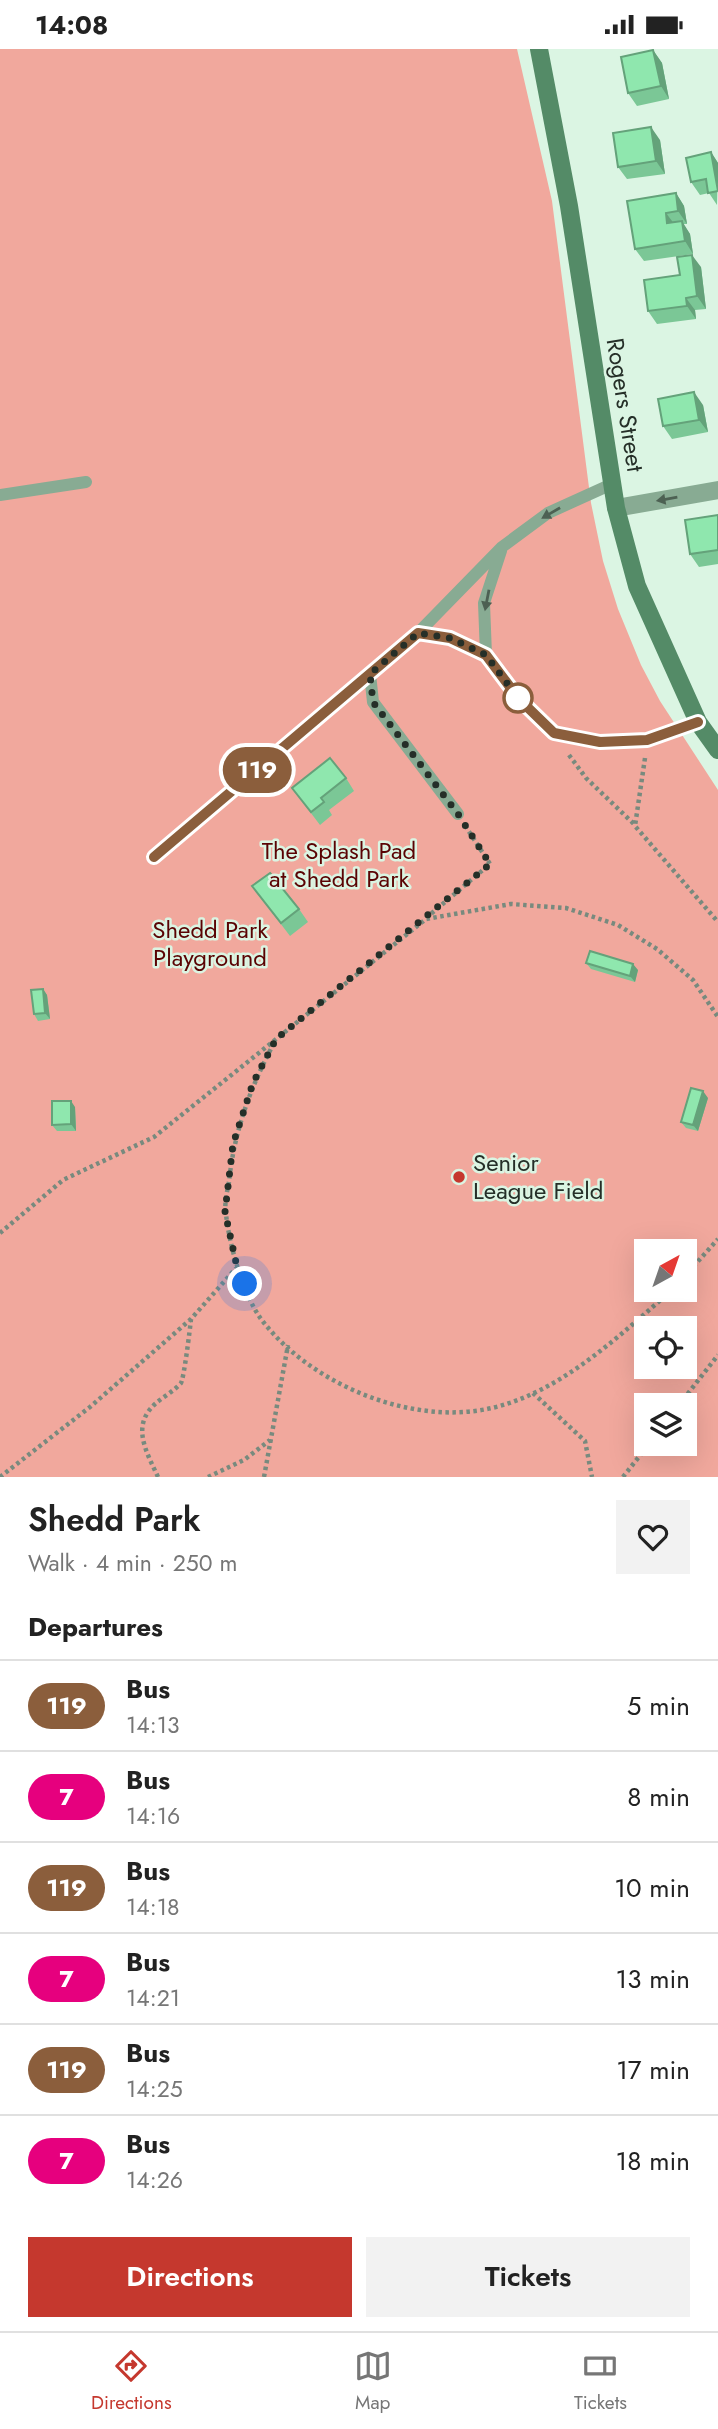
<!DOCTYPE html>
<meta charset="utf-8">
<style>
:root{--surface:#fff;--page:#f2f2f2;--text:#222;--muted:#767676;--line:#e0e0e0;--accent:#c5382e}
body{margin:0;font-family:Jost,sans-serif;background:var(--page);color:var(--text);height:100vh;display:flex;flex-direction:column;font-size:26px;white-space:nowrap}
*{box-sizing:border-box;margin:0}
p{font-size:23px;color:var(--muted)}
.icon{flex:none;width:38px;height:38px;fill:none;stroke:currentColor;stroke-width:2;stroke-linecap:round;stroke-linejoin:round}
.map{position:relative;height:1428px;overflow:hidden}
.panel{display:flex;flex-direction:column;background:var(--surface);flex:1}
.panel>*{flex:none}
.badge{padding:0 14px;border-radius:23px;font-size:24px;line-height:46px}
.needle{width:46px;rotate:40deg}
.buttons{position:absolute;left:634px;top:1190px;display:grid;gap:14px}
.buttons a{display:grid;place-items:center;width:63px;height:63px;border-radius:0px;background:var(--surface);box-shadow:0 7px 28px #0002;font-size:35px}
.you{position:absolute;width:35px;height:35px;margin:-18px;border:5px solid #fff;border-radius:50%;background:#1a73e8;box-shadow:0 0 0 10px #1a73e833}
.map>.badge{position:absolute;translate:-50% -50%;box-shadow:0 0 0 4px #fff}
h2{padding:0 28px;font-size:26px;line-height:63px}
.round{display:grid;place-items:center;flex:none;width:74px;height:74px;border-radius:0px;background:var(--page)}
.overview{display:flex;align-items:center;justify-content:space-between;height:119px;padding:0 28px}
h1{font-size:33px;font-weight:600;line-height:52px}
.button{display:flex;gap:14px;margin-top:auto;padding:14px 28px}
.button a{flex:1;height:80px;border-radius:0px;background:var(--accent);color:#fff;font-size:28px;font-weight:600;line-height:80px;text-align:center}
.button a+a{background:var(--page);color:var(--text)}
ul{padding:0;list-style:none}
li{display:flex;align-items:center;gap:21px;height:91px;padding:0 28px;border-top:2px solid var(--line)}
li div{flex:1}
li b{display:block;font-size:26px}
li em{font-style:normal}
li .badge{min-width:77px;font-weight:700;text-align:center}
.status{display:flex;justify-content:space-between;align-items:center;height:49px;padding:0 35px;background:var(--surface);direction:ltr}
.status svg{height:19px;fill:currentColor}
.dock{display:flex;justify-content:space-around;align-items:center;height:98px;border-top:2px solid var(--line);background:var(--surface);font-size:19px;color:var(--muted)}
.dock a{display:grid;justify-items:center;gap:4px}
.dock .selected{color:var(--accent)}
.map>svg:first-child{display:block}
.green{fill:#f1a89d;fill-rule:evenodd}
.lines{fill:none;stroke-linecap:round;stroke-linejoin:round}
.path{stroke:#788a7e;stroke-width:4.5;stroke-dasharray:3.5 3.5;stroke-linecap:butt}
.service{stroke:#88ab93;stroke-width:12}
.minor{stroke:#88ab93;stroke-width:18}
.secondary{stroke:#548b67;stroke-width:18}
.wall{fill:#7bc796}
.shaded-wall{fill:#64a27a}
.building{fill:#8fe7ae;stroke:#64a27a;stroke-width:2}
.oneway{fill:#4d6153}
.line-casing{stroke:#fff;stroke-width:16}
.line{stroke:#8b5e3c;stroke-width:10}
.walk{stroke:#252f28;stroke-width:7;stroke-dasharray:0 12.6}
.stop-dot{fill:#fff;stroke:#8b5e3c;stroke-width:3.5}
.poi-dot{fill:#c5382e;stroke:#dbf5e3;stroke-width:2.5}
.labels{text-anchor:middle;stroke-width:5;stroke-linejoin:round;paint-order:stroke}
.street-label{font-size:24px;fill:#252f28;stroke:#dbf5e3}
.park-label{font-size:24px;fill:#5a0303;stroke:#dbf5e3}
.poi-label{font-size:24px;fill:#252f28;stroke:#dbf5e3;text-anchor:start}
</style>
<div class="status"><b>14:08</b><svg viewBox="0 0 49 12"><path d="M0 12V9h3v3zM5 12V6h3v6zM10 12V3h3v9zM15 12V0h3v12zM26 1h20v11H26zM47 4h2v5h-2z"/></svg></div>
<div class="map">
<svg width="718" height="1428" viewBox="0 0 718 1428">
<rect width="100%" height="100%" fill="#dbf5e3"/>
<path class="green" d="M0,0H517L552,152L591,454L603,512L618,560L641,616L660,652L718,741V1428H0ZM646,1202H684V1241H646ZM646,1279H684V1318H646ZM646,1356H684V1395H646Z"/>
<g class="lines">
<path class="path" d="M569,706L586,729L635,776
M645,709L635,777L718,873
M426,869L490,815L466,778
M274,994C250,1039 234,1083 229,1133C227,1143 224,1155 226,1165C229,1195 243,1245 261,1270C309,1334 408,1376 487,1360C558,1346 619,1287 672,1241
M0,1184L63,1131L154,1088L426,870L511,855L566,859L618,876L657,900L693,931L718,968
M684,1228L718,1190
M533,1344L585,1392L592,1428
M679,1356L718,1306
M0,1428L90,1358L191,1270L237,1218
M158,1428C146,1402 131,1377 155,1355C163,1348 174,1342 181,1334C184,1329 190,1280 191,1270
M208,1428L244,1411L270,1391
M264,1428L288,1296
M623,1428L649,1395"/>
<path class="service" d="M0,446L86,433
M417,585L450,589L486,606L519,650L554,684L600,693L647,691L698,673
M486,606L484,554L501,502
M458,765L373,653L370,625L417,585L502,498L548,464L612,435
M154,808L370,625"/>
<path class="minor" d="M616,459L718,441"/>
<path class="secondary" d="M539,0L569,157L616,459L637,537L698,673L718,701"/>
</g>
<path class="wall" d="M653,1L662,14L669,50L637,57L628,44Z
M660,91L665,125L627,130L618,118Z
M711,103L718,114L717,156L709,144L700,146L691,133Z
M676,144L684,157L687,175H683L690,185L693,205L644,212L635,200Z
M701,218L706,260L695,261L696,270L657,275L648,262L680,226Z
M703,356L708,383L672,390L663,377Z
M718,466V515L699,518L690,505Z
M346,729L354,742L329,761L332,766L320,776L292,739Z
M252,837L299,860L308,873L290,887Z
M586,914L638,921L635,933L591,920Z
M43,940L47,946L50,970L38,972L34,965Z
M708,1049L698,1082L686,1079L681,1073Z
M75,1058L76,1082H57L52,1076Z"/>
<path class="shaded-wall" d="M653,1L662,14L669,50L661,37Z
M651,78L660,91L665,125L656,112Z
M711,103L718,114V139Z
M676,144L684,157L687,175L678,162Z
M666,164L675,176L667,174Z
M682,172L690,185L693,205L685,192Z
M692,206L701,218L706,260L697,247Z
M686,249L695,261L696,270L687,257Z
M694,343L703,356L708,383L699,371Z
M633,915L638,921L635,933L630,927Z
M43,940L47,946L50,970L45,964Z
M703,1042L708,1049L698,1082L693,1076Z
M71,1052L75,1058L76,1082L71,1075Z"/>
<path class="building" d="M653,1L661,37L628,44L621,8Z
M651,78L656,112L618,118L613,84Z
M711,103L718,142L708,144L706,130L691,133L686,109Z
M676,144L678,162L666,164L667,174L682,172L685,192L635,200L627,152Z
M692,206L697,247L686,249L687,257L648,262L644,231L680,226L677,208Z
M694,343L699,371L663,377L658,350Z
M718,466V501L690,505L685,471Z
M330,709L346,729L321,749L324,753L311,763L292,739Z
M270,824L299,860L281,874L252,837Z
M590,902L633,915L630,927L586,914Z
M43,940L45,964L34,965L31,941Z
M691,1039L703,1042L693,1076L681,1073Z
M52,1052H71V1075L52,1076Z"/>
<defs><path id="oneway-solid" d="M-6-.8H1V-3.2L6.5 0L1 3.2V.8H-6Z" transform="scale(1.75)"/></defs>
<g class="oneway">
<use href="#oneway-solid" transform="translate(667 450) rotate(170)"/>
<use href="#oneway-solid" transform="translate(551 464) rotate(150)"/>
<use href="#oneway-solid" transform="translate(487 551) rotate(101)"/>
</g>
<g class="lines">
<defs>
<path id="line" d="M154,808L418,584L450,589L486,606L519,650L554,684L600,693L647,691L698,673"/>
</defs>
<use href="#line" class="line-casing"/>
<use href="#line" class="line"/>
<path class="walk" d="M245,1235L237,1218L225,1163L233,1095L253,1034L276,990L490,815L458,765L373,653L370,625L418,584L450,589L486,606L518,649"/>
</g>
<circle class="stop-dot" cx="518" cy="649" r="14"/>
<circle class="poi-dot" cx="459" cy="1128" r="7"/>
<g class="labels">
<g class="street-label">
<text transform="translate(625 356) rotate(81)" y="8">Rogers Street</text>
</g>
<g class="park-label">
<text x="339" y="810">The Splash Pad<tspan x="339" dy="28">at Shedd Park</tspan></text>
<text x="210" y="889">Shedd Park<tspan x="210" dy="28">Playground</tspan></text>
</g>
<g class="poi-label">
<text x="473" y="1122">Senior<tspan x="473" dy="28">League Field</tspan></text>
</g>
</g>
</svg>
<div class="buttons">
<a><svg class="needle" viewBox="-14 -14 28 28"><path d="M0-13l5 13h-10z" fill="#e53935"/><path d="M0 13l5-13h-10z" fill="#767676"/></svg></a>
<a><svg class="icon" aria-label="locate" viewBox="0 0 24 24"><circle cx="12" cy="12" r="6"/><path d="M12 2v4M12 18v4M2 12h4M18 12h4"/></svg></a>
<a><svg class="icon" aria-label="layers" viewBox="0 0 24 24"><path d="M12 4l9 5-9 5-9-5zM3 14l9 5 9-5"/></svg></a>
</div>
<div class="you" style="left:245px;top:1235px"></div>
<b class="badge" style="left:257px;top:721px;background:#8b5e3c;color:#fff">119</b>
</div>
<section class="panel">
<div class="overview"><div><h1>Shedd Park</h1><p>Walk · 4 min · 250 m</p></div><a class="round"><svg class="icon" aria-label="heart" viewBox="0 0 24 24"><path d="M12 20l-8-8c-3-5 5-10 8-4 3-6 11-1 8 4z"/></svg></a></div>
<h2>Departures</h2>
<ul>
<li><span class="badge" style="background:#8b5e3c;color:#fff">119</span><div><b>Bus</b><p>14:13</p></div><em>5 min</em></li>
<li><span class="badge" style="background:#e6007e;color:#fff">7</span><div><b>Bus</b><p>14:16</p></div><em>8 min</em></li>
<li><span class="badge" style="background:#8b5e3c;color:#fff">119</span><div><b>Bus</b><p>14:18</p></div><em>10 min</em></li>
<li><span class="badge" style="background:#e6007e;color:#fff">7</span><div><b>Bus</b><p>14:21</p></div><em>13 min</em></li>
<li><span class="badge" style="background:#8b5e3c;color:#fff">119</span><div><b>Bus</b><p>14:25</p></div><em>17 min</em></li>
<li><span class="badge" style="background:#e6007e;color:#fff">7</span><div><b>Bus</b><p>14:26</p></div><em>18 min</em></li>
</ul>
<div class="button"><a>Directions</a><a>Tickets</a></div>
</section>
<nav class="dock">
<a class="selected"><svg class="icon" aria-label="directions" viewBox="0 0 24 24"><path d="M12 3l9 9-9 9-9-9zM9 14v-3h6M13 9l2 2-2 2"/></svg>Directions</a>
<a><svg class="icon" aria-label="map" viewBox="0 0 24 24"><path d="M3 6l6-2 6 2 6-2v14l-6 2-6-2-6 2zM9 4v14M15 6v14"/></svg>Map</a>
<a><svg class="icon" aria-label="tickets" viewBox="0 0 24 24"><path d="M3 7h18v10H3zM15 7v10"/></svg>Tickets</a>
</nav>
